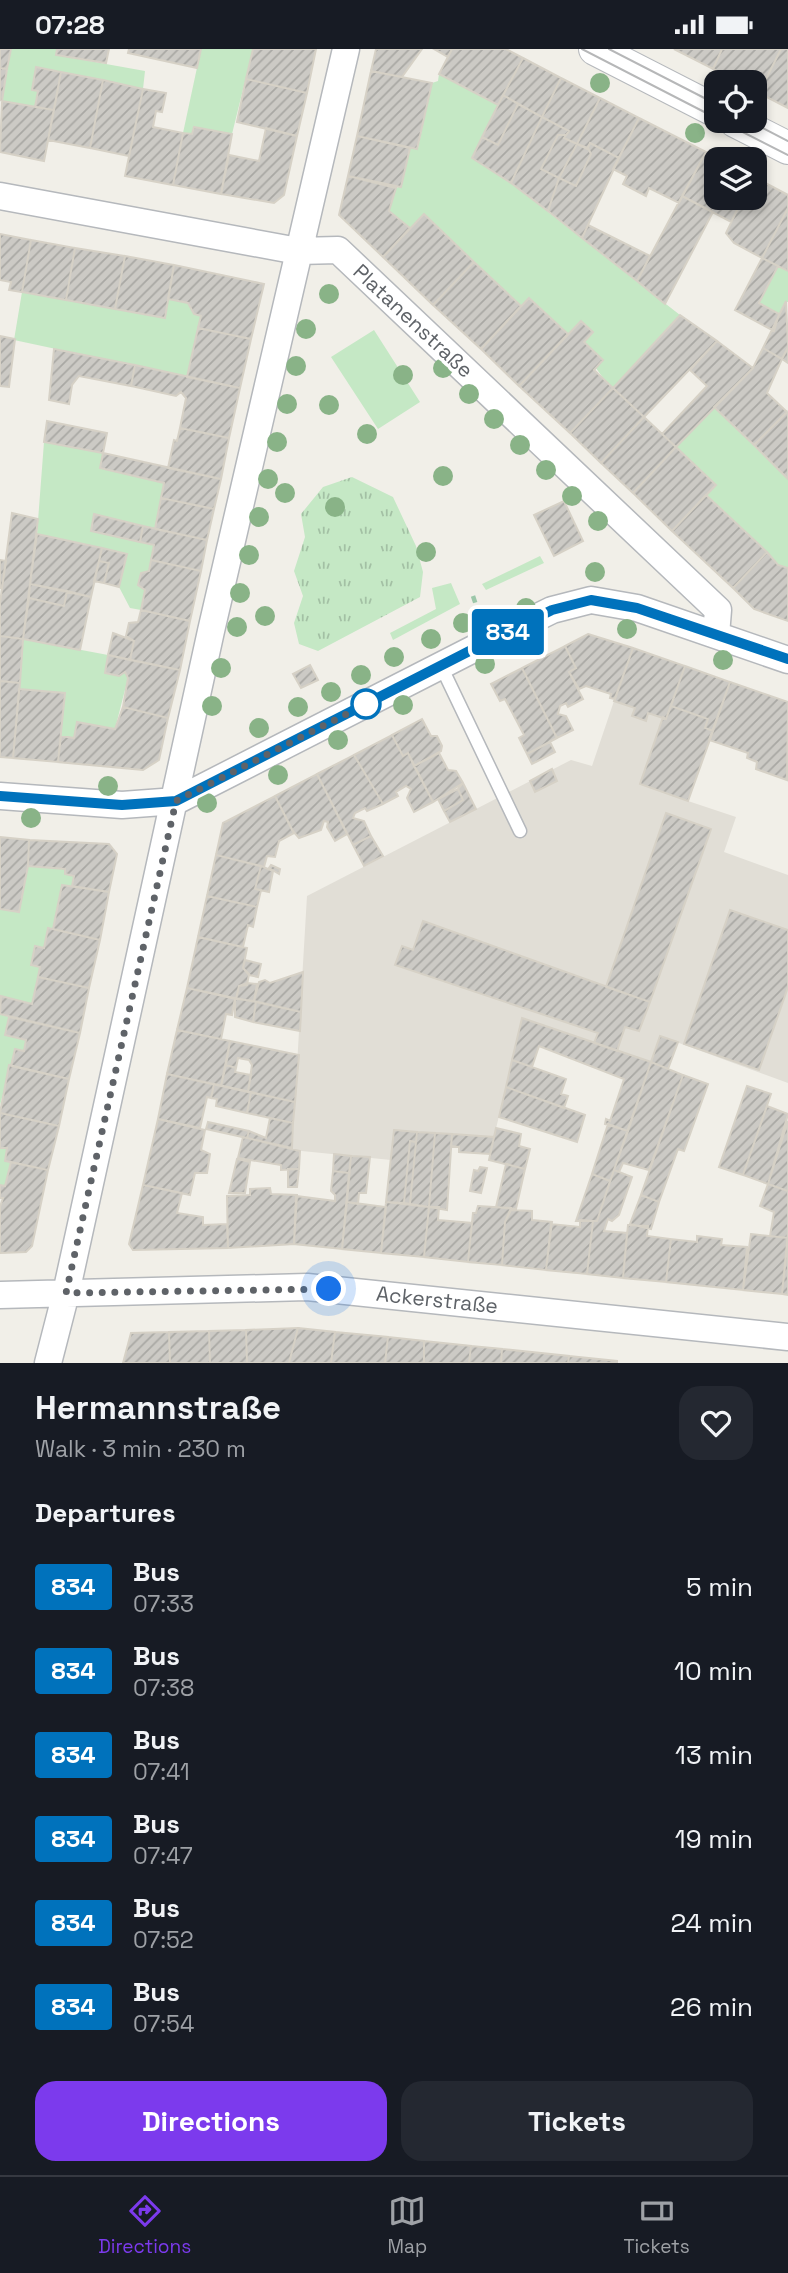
<!DOCTYPE html>
<meta charset="utf-8">
<style>
:root{--surface:#171b24;--page:#242831;--text:#f1f3f6;--muted:#9ea1a6;--line:#363941;--accent:#7c3aed}
body{margin:0;font-family:"Space Grotesk",sans-serif;background:var(--page);color:var(--text);height:100vh;display:flex;flex-direction:column;font-size:26px;white-space:nowrap}
*{box-sizing:border-box;margin:0}
p{font-size:23px;color:var(--muted)}
.icon{flex:none;width:38px;height:38px;fill:none;stroke:currentColor;stroke-width:2;stroke-linecap:round;stroke-linejoin:round}
.map{position:relative;height:1314px;overflow:hidden}
.drawer{display:flex;flex-direction:column;background:var(--surface);flex:1}
.drawer>*{flex:none}
.badge{padding:0 14px;border-radius:5px;font-size:24px;line-height:46px}
.buttons{position:absolute;left:704px;top:21px;display:grid;gap:14px}
.buttons a{display:grid;place-items:center;width:63px;height:63px;border-radius:14px;background:var(--surface);box-shadow:0 4px 10px #0003;font-size:35px}
.you{position:absolute;width:35px;height:35px;margin:-18px;border:5px solid #fff;border-radius:50%;background:#1a73e8;box-shadow:0 0 0 10px #1a73e833}
.map>.badge{position:absolute;translate:-50% -50%;box-shadow:0 0 0 4px #fff}
h2{padding:0 35px;font-size:26px;line-height:63px}
.round{display:grid;place-items:center;flex:none;width:74px;height:74px;border-radius:21px;background:var(--page)}
.head{display:flex;align-items:center;justify-content:space-between;height:119px;padding:0 35px}
h1{font-size:33px;font-weight:700;line-height:52px}
.action{display:flex;gap:14px;margin-top:auto;padding:14px 35px}
.action a{flex:1;height:80px;border-radius:21px;background:var(--accent);color:#fff;font-size:28px;font-weight:700;line-height:80px;text-align:center}
.action a+a{background:var(--page);color:var(--text)}
ul{padding:0;list-style:none}
li{display:flex;align-items:center;gap:21px;height:84px;padding:0 35px}
li div{flex:1}
li b{display:block;font-size:26px}
li em{font-style:normal}
li .badge{min-width:77px;font-weight:700;text-align:center}
.status{display:flex;justify-content:space-between;align-items:center;height:49px;padding:0 35px;background:var(--surface);direction:ltr}
.status svg{height:19px;fill:currentColor}
.dock{display:flex;justify-content:space-around;align-items:center;height:98px;border-top:2px solid var(--line);background:var(--surface);font-size:19px;color:var(--muted)}
.dock a{display:grid;justify-items:center;gap:4px}
.dock .selected{color:var(--accent)}
.map>svg:first-child{display:block}
.education{fill:#e1ded6}
.green{fill:#c5e8c5}
.park{fill:url(#park-tufts)}
.building{fill:url(#building-hatch);stroke:#d6d1c6;stroke-width:2}
.lines{fill:none;stroke-linecap:round;stroke-linejoin:round}
.service-casing{stroke:#b5b8bc;stroke-width:15}
.minor-casing{stroke:#b5b8bc;stroke-width:29}
.tertiary-casing{stroke:#b5b8bc;stroke-width:34}
.path{stroke:#9cc7a9;stroke-width:4.5;stroke-dasharray:7 3.5;stroke-linecap:butt}
.service{stroke:#fff;stroke-width:12}
.minor{stroke:#fff;stroke-width:26}
.tertiary{stroke:#fff;stroke-width:32}
.tram{stroke:#b6b7b8;stroke-width:2}
.tree{fill:#89b387}
.line-casing{stroke:#fff;stroke-width:16}
.line{stroke:#0072bc;stroke-width:10}
.walk{stroke:#5f6368;stroke-width:7;stroke-dasharray:0 12.6}
.stop-dot{fill:#fff;stroke:#0072bc;stroke-width:3.5}
.labels{text-anchor:middle;stroke-width:7;stroke-linejoin:round;paint-order:stroke}
.street-label{font-size:21px;fill:#5f6368;stroke:#fff}
</style>
<div class="status"><b>07:28</b><svg viewBox="0 0 49 12"><path d="M0 12V9h3v3zM5 12V6h3v6zM10 12V3h3v9zM15 12V0h3v12zM26 1h20v11H26zM47 4h2v5h-2z"/></svg></div>
<div class="map">
<svg width="788" height="1314" viewBox="0 0 788 1314">
<defs>
<pattern id="park-tufts" width="24" height="20" patternUnits="userSpaceOnUse" patternTransform="scale(1.75)"><rect width="24" height="20" fill="#c5e8c5"/><path d="M3 7l-1-3M5 7V3M7 7l1-3M15 17l-1-3M17 17v-4M19 17l1-3" fill="none" stroke="#a3c0a4"/></pattern>
<pattern id="building-hatch" width="6" height="6" patternUnits="userSpaceOnUse" patternTransform="scale(1.75)"><rect width="6" height="6" fill="#cccac5"/><path d="M-1 1l2-2M0 6l6-6M5 7l2-2" fill="none" stroke="#a9a8a4"/></pattern>
</defs>
<rect width="100%" height="100%" fill="#f1efe8"/>
<path class="education" d="M614,652L635,659L632,667L645,672L648,664L713,682L688,752L736,768L724,803L788,826V1034L660,987L651,1013L522,970L494,1088L394,1081L391,1111L292,1101L307,847L571,711L592,717Z"/>
<path class="green" d="M11,0H57L56,6L145,22L143,40L37,18L32,41L38,42L35,58L2,52Z
M201,0H253L232,85L194,78L192,85L183,84Z
M439,25L498,56L472,109L511,134L680,266L613,339C592,319 585,301 581,272L568,285L530,249L521,257L424,165L410,179L389,162L396,139L401,137L410,99H418L432,34L438,32Z
M778,217L788,222V253H785L779,265L759,254Z
M22,243L165,269L168,250L188,254L194,265L201,267L187,328L14,291Z
M374,281L420,353L378,380L331,308Z
M714,358L788,430V519L778,516L706,446L715,436L676,398Z
M44,393L103,404L100,419L164,434L155,480L94,466L91,482L154,496L149,522L141,524L138,535L145,541L141,561L130,559L119,538L126,505L37,485Z
M540,507L544,514L486,541L482,535Z
M451,534L460,555L393,591L390,584L436,560L432,539Z
M23,590L108,606L105,624L119,627L125,623L128,629L115,680L77,673L74,689L61,687L65,644L19,640Z
M28,817L65,820V825L74,827L72,837L62,836L53,880L48,879L44,899L35,897L40,918L32,955L2,947L0,952V860L19,863Z
M0,965L9,968L5,986L26,991L24,1002L15,1001L0,1056Z
M0,1099H7L5,1111L11,1113L5,1137L0,1136Z"/>
<path class="park" d="M352,428L393,448L416,497L423,523L420,548L318,602L299,595L294,574L303,547L294,522L305,488L301,465L323,438Z"/>
<path class="building" d="M0,0H11L7,20L0,19Z
M57,0H109L106,14L56,6Z
M129,0H201L197,19L128,4Z
M253,0H316L307,44L246,30Z
M376,0H422L402,28L371,22Z
M434,0H452L448,8Z
M452,0H506L523,9L498,56L439,25Z
M674,0H722L713,20Z
M722,0H781L759,44L754,41V33H739L713,20Z
M781,0H788V59L759,44Z
M523,9L561,29L542,68L503,46Z
M36,18L61,23L54,61L35,58L38,42L32,41Z
M0,19L7,20L2,52L0,51Z
M371,22L432,34L417,100L357,87Z
M61,23L103,31L90,99L48,91Z
M561,29L600,49L577,95L564,89L569,82L542,68Z
M246,30L307,44L297,87L237,73Z
M103,31L143,40L129,107L90,99Z
M143,40L166,44L162,63L156,62L153,78L183,84L173,136L125,127Z
M503,46L518,55L498,96L482,88Z
M600,49L639,69L619,109L590,94L587,100L577,95Z
M2,52L54,61L44,112L0,103Z
M518,55L542,68L511,134L472,109L482,88L498,96Z
M542,68L569,82L566,86H558L541,120L559,129L548,162L511,134Z
M639,69L706,103L679,154L649,139L646,147L623,135L627,127L613,120Z
M194,78L232,85L221,145L173,136L183,84L192,85Z
M266,79L297,87L284,146L274,154L221,145L229,106L259,112Z
M558,86H566L564,89L577,95L559,129L541,120Z
M357,87L410,99L401,138L348,127Z
M590,94L619,109L582,189L548,162L559,129L576,137L591,105L588,99Z
M577,95L588,99L591,105L576,137L559,129Z
M706,103L720,110H716V149H743L731,173L682,147Z
M348,127L396,139L389,162L410,179L383,208L339,166Z
M754,128L788,146V159L762,209L734,194L726,184L743,149H754Z
M682,147L713,163L665,255L637,232Z
M788,159V222L762,209Z
M424,165L474,213L433,256L383,208Z
M588,176L650,207L637,232L582,189Z
M0,185L31,191L22,243L9,241L11,233L0,231Z
M31,191L75,199L66,251L22,243Z
M75,199L125,207L115,260L66,251Z
M125,207L174,216L165,269L115,260Z
M762,209L778,217L759,254L779,265L774,282L735,261Z
M474,213L521,257L481,300L433,256Z
M174,216L264,235L251,290L198,279L201,267L194,265L188,254L168,250Z
M529,249L568,285L519,337L481,300Z
M786,252L788,298L782,310L763,299Z
M680,266L717,292L644,368L613,339Z
M581,272L593,283L584,293L603,311L594,321L613,339L570,384L519,337Z
M198,279L251,290L240,339L187,328Z
M0,287L15,290L9,338L0,337Z
M717,292L753,319L676,398L662,385L707,337L690,321Z
M788,298V314L782,310Z
M763,299L782,310L767,344L787,363L754,396L714,358L753,319Z
M54,300L135,316L131,337L79,327L72,336L69,355L49,351Z
M135,316L240,339L229,389L180,379L186,349L181,343L176,347L131,337Z
M613,339L644,368L601,414L570,384Z
M787,363L788,365V430L754,396Z
M644,368L676,398L633,444L601,414Z
M47,372L107,384L103,404L44,393Z
M180,379L229,389L221,430L168,419L174,391L177,392Z
M676,398L716,436L672,482L633,444Z
M103,404L221,430L214,460L161,449L164,434L100,419Z
M706,446L767,503L733,539L672,482Z
M161,449L214,460L207,491L155,480Z
M564,452L583,492L554,507L534,466Z
M12,464L38,470L23,590L0,587V554Z
M94,465L143,477L140,493L91,482Z
M143,477L207,491L201,522L151,511L154,496L140,493Z
M37,485L102,499L91,548L30,535Z
M102,499L127,505L119,538L104,534L109,514L99,512Z
M767,503L778,516L788,519V572L754,560L733,539Z
M0,511L6,512L2,539H0Z
M151,511L201,522L190,572L141,561L145,541L138,536L141,524L149,522Z
M99,512L109,514L104,534L94,532Z
M30,535L67,542L64,557L29,549Z
M67,542L91,548L80,601L23,590L29,549L64,557Z
M141,561L190,572L180,621L130,611L134,592L126,587L129,574L138,573Z
M113,584L134,592L130,611L108,606Z
M588,585L633,599L615,650L610,649L611,645L586,637L579,640L569,623L576,619L565,597Z
M0,587L23,590L20,634L0,632Z
M565,597L576,619L569,623L583,650L568,658L566,654L560,657L558,665L566,667L573,681L557,689L522,619Z
M633,599L685,617L666,670L648,664L646,672L632,667L635,659L614,652Z
M108,606L180,621L168,669L123,658L128,629L125,623L119,627L105,624Z
M310,616L318,631L301,639L293,625Z
M685,617L730,633L713,682L705,679L708,670L671,657Z
M522,619L557,689L527,705L519,689L524,686L505,650L500,652L491,635Z
M0,632L20,634L13,709L0,708Z
M730,633L788,653L787,731L756,720L757,713L747,709L748,704L709,691Z
M19,640L65,644L58,713L13,709Z
M671,657L708,670L705,679L713,682L688,752L640,735L663,668L666,670Z
M123,658L168,669L159,711L143,721L58,713L61,687L74,689L77,673L115,680Z
M422,670L431,687H437L442,697L441,702L414,717L408,704L403,707L392,686Z
M392,686L403,707L408,704L433,753L414,763L407,749L411,740L406,737L396,743L398,747L383,755L354,706Z
M550,693L555,703L532,715L527,705Z
M439,704L448,721L456,722L463,734L433,753L414,717Z
M354,706L383,755L367,762L365,759L355,764L353,769L364,772L371,787L353,796L317,725Z
M552,720L557,732L535,743L530,732Z
M317,725L347,785L335,792L327,778L328,773L324,772L321,781L299,789L292,781L275,747Z
M463,734L476,760L450,773L444,762L463,751L458,740Z
M458,740L463,751L444,762L438,750Z
M275,747L294,784L279,792L275,808L267,807L264,818L216,806L223,774Z
M666,764L711,780L650,953L606,938Z
M371,787L383,807L364,817L353,796Z
M0,788L29,791L28,817L19,863L0,860Z
M29,791L109,795L117,805L109,843L72,837L74,827L65,825V820L28,817Z
M216,806L261,817L255,840L261,841L257,858L207,847Z
M271,816L280,820L279,825L269,819Z
M261,817L273,822L269,843L255,840Z
M62,836L109,843L100,891L53,880Z
M207,847L257,858L253,878L248,876L243,898L198,888Z
M730,861L788,881V938L759,1021L684,995Z
M423,872L650,953L639,982L625,978L617,1002L594,994L598,984L395,916L402,897L413,901Z
M48,879L100,891L89,939L38,928L40,918L31,916L35,897L44,899Z
M198,888L247,899L243,919L249,925L247,936L239,937L236,950L187,939Z
M245,911L261,915L258,928L249,926L243,919Z
M303,923L301,963L254,952L259,933L265,931L270,934Z
M38,928L89,939L80,984L0,965L1,947L32,955Z
M247,934L257,935L254,952L236,950L239,937Z
M187,939L235,949L232,966L226,965L221,990L177,981Z
M235,949L256,953L253,973L235,968Z
M256,953L301,963L300,982L253,973Z
M9,968L80,984L69,1030L11,1017L15,1000L24,1002L26,991L5,986Z
M522,969L651,1013L628,1082L605,1075L606,1070L610,1072L624,1030L539,997L532,1018L512,1011Z
M177,981L230,992L221,1037L167,1025Z
M660,987L678,993L668,1020L651,1013Z
M230,992L299,1006L295,1053L248,1043L252,1016L249,1011L238,1009L236,1019L226,1016Z
M512,1011L566,1030L561,1045L568,1047L564,1059L506,1038Z
M651,1013L683,1026L649,1121L623,1114L619,1123L614,1121Z
M9,1016L69,1030L59,1077L0,1064Z
M226,1016L236,1019L235,1023L251,1026L248,1043L221,1037Z
M167,1025L214,1035L211,1049L207,1048L200,1079L158,1070Z
M683,1026L708,1035L684,1102L678,1100L659,1153L641,1146Z
M214,1035L251,1043L247,1064L216,1057L217,1050L211,1049Z
M747,1037L771,1045L743,1126L719,1118Z
M506,1038L585,1066L577,1093L499,1068Z
M251,1043L295,1053L293,1074L247,1064Z
M767,1057L788,1065L768,1135L743,1126Z
M0,1064L59,1077L48,1121L5,1112L7,1099H0Z
M270,1069L293,1074L292,1099L247,1089L249,1082L266,1089Z
M158,1070L205,1081L201,1101L210,1105L207,1124H195L190,1146L143,1136Z
M788,1072V1142L768,1135Z
M208,1073L249,1082L247,1089L206,1080Z
M608,1075L628,1082L610,1132L592,1125Z
M496,1079L521,1085L519,1097L530,1100L525,1120L489,1111Z
M394,1081L417,1083L416,1093L410,1092L404,1154L386,1153Z
M417,1083L435,1084L429,1158L410,1155Z
M435,1084L452,1085L447,1161L429,1158Z
M452,1085L494,1088L490,1105L459,1103V1098L451,1097Z
M243,1088L300,1102L299,1120L281,1121V1116L238,1109Z
M410,1092L416,1093L410,1155L404,1154Z
M334,1105L351,1107L349,1124L333,1122Z
M351,1107L370,1108L366,1144H359L358,1155L347,1153Z
M237,1110L250,1113L245,1144H229Z
M11,1113L48,1121L32,1197L26,1203L0,1204V1158L3,1149H0V1136L5,1137Z
M506,1115L525,1120L516,1160L496,1158Z
M480,1118L487,1119L481,1144L470,1142L474,1121L478,1122Z
M288,1120H299L297,1138H288Z
M614,1121L632,1128L619,1166L612,1172L608,1170L604,1182L627,1184L623,1229L587,1225L593,1172H597Z
M333,1122L349,1124L342,1200L294,1195L296,1147L335,1152V1146L331,1142Z
M592,1125L610,1132L597,1172H576Z
M768,1135L788,1142V1189L770,1187L774,1163L760,1157Z
M143,1136L182,1144L177,1164L203,1168V1176L227,1175L228,1199L133,1201L129,1195Z
M270,1139L271,1145L297,1146L294,1195L228,1199L227,1147L250,1146V1140Z
M641,1146L659,1153L651,1180L630,1175Z
M347,1153L386,1158L381,1204L342,1200Z
M386,1153L429,1158L424,1208L381,1204Z
M478,1157L511,1159L505,1173L502,1216L468,1213L473,1164H476Z
M429,1158H439L438,1171L472,1174L468,1213L424,1208Z
M511,1161L532,1162V1171L552,1173L546,1221L502,1216L505,1173Z
M580,1171L593,1172L587,1225L546,1221L551,1175L580,1178Z
M628,1176L648,1177L647,1187L671,1190L666,1233L623,1229Z
M788,1183V1246L782,1245Z
M751,1185L788,1189L782,1245L743,1241Z
M697,1187L722,1190L721,1196L747,1198L743,1241L666,1233L671,1190L697,1193Z
M298,1279L289,1314H247L246,1281Z
M298,1279L335,1283L331,1314H289Z
M246,1281L247,1314H210L209,1282Z
M209,1282L210,1314H170L169,1283Z
M169,1283L170,1314H123L131,1284Z
M335,1283L388,1288L385,1314H331Z
M388,1288L424,1292V1314H385Z
M424,1292L471,1297L469,1314H424Z
M471,1297L502,1300L501,1314H469Z
M502,1300L569,1307L568,1314H501Z
M569,1307L617,1312V1314H568Z"/>
<g class="lines">
<defs>
<path id="service" d="M441,617L520,782"/>
<path id="minor" d="M0,147L298,202L338,201L718,561L716,586
M0,747L122,756L176,752L489,592L552,561L591,551L637,559L788,611
M0,1246L307,1238L788,1288
M48,1314L66,1244L211,582L346,0"/>
<path id="tertiary" d="M595,0L716,62
M735,72L788,99"/>
</defs>
<use href="#service" class="service-casing"/>
<use href="#minor" class="minor-casing"/>
<use href="#tertiary" class="tertiary-casing"/>
<path class="path" d="M473,547L480,568"/>
<use href="#service" class="service"/>
<use href="#minor" class="minor"/>
<use href="#tertiary" class="tertiary"/>
<path class="tram" d="M582,0L716,69
M609,0L716,55
M721,72L788,106
M749,72L788,92"/>
</g>
<g class="tree">
<circle cx="600" cy="34" r="10"/>
<circle cx="695" cy="84" r="10"/>
<circle cx="329" cy="245" r="10"/>
<circle cx="306" cy="280" r="10"/>
<circle cx="296" cy="317" r="10"/>
<circle cx="443" cy="319" r="10"/>
<circle cx="403" cy="326" r="10"/>
<circle cx="469" cy="345" r="10"/>
<circle cx="287" cy="355" r="10"/>
<circle cx="329" cy="356" r="10"/>
<circle cx="494" cy="370" r="10"/>
<circle cx="367" cy="385" r="10"/>
<circle cx="277" cy="393" r="10"/>
<circle cx="520" cy="396" r="10"/>
<circle cx="546" cy="421" r="10"/>
<circle cx="443" cy="427" r="10"/>
<circle cx="268" cy="430" r="10"/>
<circle cx="285" cy="444" r="10"/>
<circle cx="572" cy="447" r="10"/>
<circle cx="335" cy="458" r="10"/>
<circle cx="259" cy="468" r="10"/>
<circle cx="598" cy="472" r="10"/>
<circle cx="426" cy="503" r="10"/>
<circle cx="249" cy="506" r="10"/>
<circle cx="595" cy="523" r="10"/>
<circle cx="240" cy="544" r="10"/>
<circle cx="526" cy="559" r="10"/>
<circle cx="265" cy="567" r="10"/>
<circle cx="463" cy="574" r="10"/>
<circle cx="237" cy="578" r="10"/>
<circle cx="627" cy="580" r="10"/>
<circle cx="532" cy="588" r="10"/>
<circle cx="431" cy="590" r="10"/>
<circle cx="394" cy="608" r="10"/>
<circle cx="723" cy="611" r="10"/>
<circle cx="485" cy="615" r="10"/>
<circle cx="221" cy="619" r="10"/>
<circle cx="361" cy="626" r="10"/>
<circle cx="331" cy="643" r="10"/>
<circle cx="403" cy="656" r="10"/>
<circle cx="212" cy="657" r="10"/>
<circle cx="298" cy="658" r="10"/>
<circle cx="259" cy="679" r="10"/>
<circle cx="338" cy="691" r="10"/>
<circle cx="278" cy="726" r="10"/>
<circle cx="108" cy="737" r="10"/>
<circle cx="207" cy="754" r="10"/>
<circle cx="31" cy="769" r="10"/>
</g>
<g class="lines">
<defs>
<path id="line" d="M0,747L122,756L176,752L489,592L552,561L591,551L637,559L788,610"/>
</defs>
<use href="#line" class="line-casing"/>
<use href="#line" class="line"/>
<path class="walk" d="M329,1240L66,1244L176,752L366,655"/>
</g>
<circle class="stop-dot" cx="366" cy="655" r="14"/>
<g class="labels">
<g class="street-label">
<text transform="translate(413 272) rotate(43)" y="7">Platanenstraße</text>
<text transform="translate(437 1251) rotate(6)" y="7">Ackerstraße</text>
</g>
</g>
</svg>
<div class="buttons">
<a><svg class="icon" aria-label="locate" viewBox="0 0 24 24"><circle cx="12" cy="12" r="6"/><path d="M12 2v4M12 18v4M2 12h4M18 12h4"/></svg></a>
<a><svg class="icon" aria-label="layers" viewBox="0 0 24 24"><path d="M12 4l9 5-9 5-9-5zM3 14l9 5 9-5"/></svg></a>
</div>
<div class="you" style="left:329px;top:1240px"></div>
<b class="badge" style="left:508px;top:583px;background:#0072bc;color:#fff">834</b>
</div>
<section class="drawer">
<div class="head"><div><h1>Hermannstraße</h1><p>Walk · 3 min · 230 m</p></div><a class="round"><svg class="icon" aria-label="heart" viewBox="0 0 24 24"><path d="M12 20l-8-8c-3-5 5-10 8-4 3-6 11-1 8 4z"/></svg></a></div>
<h2>Departures</h2>
<ul>
<li><span class="badge" style="background:#0072bc;color:#fff">834</span><div><b>Bus</b><p>07:33</p></div><em>5 min</em></li>
<li><span class="badge" style="background:#0072bc;color:#fff">834</span><div><b>Bus</b><p>07:38</p></div><em>10 min</em></li>
<li><span class="badge" style="background:#0072bc;color:#fff">834</span><div><b>Bus</b><p>07:41</p></div><em>13 min</em></li>
<li><span class="badge" style="background:#0072bc;color:#fff">834</span><div><b>Bus</b><p>07:47</p></div><em>19 min</em></li>
<li><span class="badge" style="background:#0072bc;color:#fff">834</span><div><b>Bus</b><p>07:52</p></div><em>24 min</em></li>
<li><span class="badge" style="background:#0072bc;color:#fff">834</span><div><b>Bus</b><p>07:54</p></div><em>26 min</em></li>
</ul>
<div class="action"><a>Directions</a><a>Tickets</a></div>
</section>
<nav class="dock">
<a class="selected"><svg class="icon" aria-label="directions" viewBox="0 0 24 24"><path d="M12 3l9 9-9 9-9-9zM9 14v-3h6M13 9l2 2-2 2"/></svg>Directions</a>
<a><svg class="icon" aria-label="map" viewBox="0 0 24 24"><path d="M3 6l6-2 6 2 6-2v14l-6 2-6-2-6 2zM9 4v14M15 6v14"/></svg>Map</a>
<a><svg class="icon" aria-label="tickets" viewBox="0 0 24 24"><path d="M3 7h18v10H3zM15 7v10"/></svg>Tickets</a>
</nav>
